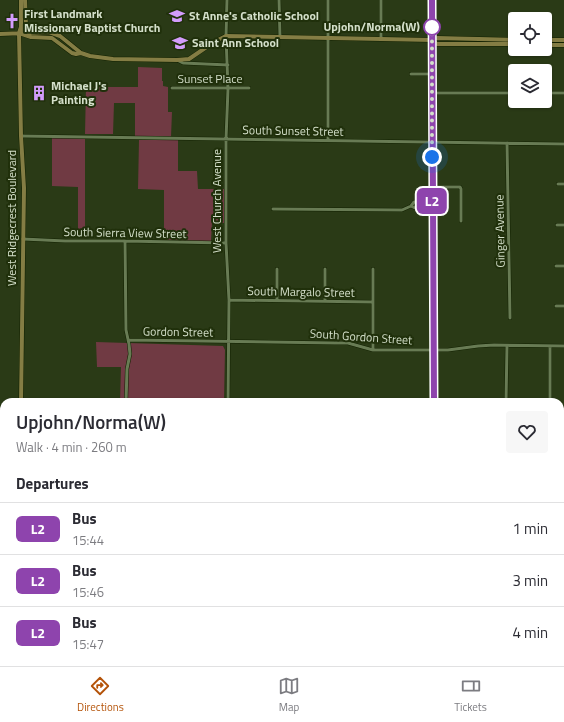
<!DOCTYPE html>
<meta charset="utf-8">
<style>
:root{--surface:#fff;--page:#f7f7f7;--text:#2b2b33;--muted:#7c7c81;--line:#e1e1e2;--accent:#b45309}
body{margin:0;font-family:"Titillium Web",sans-serif;background:var(--page);color:var(--text);height:100vh;display:flex;flex-direction:column;font-size:15px;white-space:nowrap}
*{box-sizing:border-box;margin:0}
p{font-size:13px;color:var(--muted)}
.icon{flex:none;width:22px;height:22px;fill:none;stroke:currentColor;stroke-width:2;stroke-linecap:round;stroke-linejoin:round}
.map{position:relative;flex:1;overflow:hidden}
.details{position:absolute;left:0px;top:398px;width:564px;height:268px;display:flex;flex-direction:column;background:var(--surface);border-radius:12px 12px 0 0;box-shadow:0 1px 3px #0004}
.details>*{flex:none}
.badge{padding:0 8px;border-radius:6px;font-size:14px;line-height:26px}
.controls{position:absolute;left:508px;top:12px;display:grid;gap:8px}
.controls a{display:grid;place-items:center;width:44px;height:44px;border-radius:4px;background:var(--surface);box-shadow:0 1px 3px #0004;font-size:20px}
.you{position:absolute;width:20px;height:20px;margin:-10px;border:3px solid #fff;border-radius:50%;background:#1a73e8;box-shadow:0 0 0 6px #1a73e833}
.map>.badge{position:absolute;translate:-50% -50%;box-shadow:0 0 0 2px #fff}
h2{padding:0 16px;font-size:15px;line-height:36px}
.round{display:grid;place-items:center;flex:none;width:42px;height:42px;border-radius:4px;background:var(--page)}
.summary{display:flex;align-items:center;justify-content:space-between;height:68px;padding:0 16px}
h1{font-size:19px;font-weight:600;line-height:30px}
ul{padding:0;list-style:none}
li{display:flex;align-items:center;gap:12px;height:52px;padding:0 16px;border-top:1px solid var(--line)}
li div{flex:1}
li b{display:block;font-size:15px}
li em{font-style:normal}
li .badge{min-width:44px;font-weight:700;text-align:center}
.tabs{display:flex;justify-content:space-around;align-items:center;height:56px;border-top:1px solid var(--line);background:var(--surface);font-size:11px;color:var(--muted)}
.tabs a{display:grid;justify-items:center;gap:2px}
.tabs .current{color:var(--accent)}
.map>svg:first-child{display:block}
.green{fill:#703a43}
.lines{fill:none;stroke-linecap:round;stroke-linejoin:round}
.street-casing{stroke:#122100;stroke-width:4}
.secondary-casing{stroke:#122100;stroke-width:5}
.street{stroke:#687b54;stroke-width:3}
.secondary{stroke:#847d44;stroke-width:4}
.line-casing{stroke:#fff;stroke-width:9}
.line{stroke:#8e44ad;stroke-width:6}
.walk{stroke:#d4dfca;stroke-width:4;stroke-dasharray:0 7.2}
.stop-dot{fill:#fff;stroke:#8e44ad;stroke-width:2}
.labels{text-anchor:middle;stroke-width:4;stroke-linejoin:round;paint-order:stroke}
.poi-label{font-size:12px;font-weight:bold;fill:#d4dfca;stroke:#20300b;text-anchor:start}
.stop-label{font-size:12px;font-weight:bold;fill:#d4dfca;stroke:#20300b;text-anchor:end}
.street-label{font-size:12px;fill:#d4dfca;stroke:#20300b}
</style>
<div class="map">
<svg width="564" height="666" viewBox="0 0 564 666">
<rect width="100%" height="100%" fill="#2a3a16"/>
<path class="green" d="M138,67L162,68V81H163V86L168,87V112H172L171,137L135,136V103H114L113,134H85L86,87H138Z
M52,138H85V238H78V187L52,186Z
M139,140H178V171H197L198,189H225V223H212L211,241H164V190L138,189Z
M96,342L223,346L225,350L224,402H120L121,367H97Z
M32,662H220V666H32Z"/>
<g class="lines">
<defs>
<path id="street" d="M227,0L226,36L228,89L226,139V243L229,300L228,402
M279,0L280,37
M381,39V0
M177,60L183,63L228,65
M411,74H432
M172,88H249
M432,93H515
M545,93H564
M21,136L564,144
M328,140V0
M507,143L510,318
M558,184H564
M432,187H460L461,189V221
M411,206L415,208L433,207
M273,209L402,210L411,206L414,202L433,201
M557,225H564
M23,239L65,241H125L226,243
M125,241L126,330L129,344L130,354L127,369L126,402
M556,266H564
M277,269V300
M325,269V301
M373,269V350
M229,300L372,302
M556,306H564
M128,340L335,343H348L373,350H448L478,346L494,345L564,346
M506,402L507,346
M550,402V346
M560,500H564
M0,544H4
M0,647H4
M560,652H564
M229,662V666
M481,662V666
M275,666V662
M525,666V662"/>
<path id="secondary" d="M21,0V27L19,33L21,136L24,188L21,402
M432,0L434,402
M19,33L31,37L52,38L72,53L76,54L81,53L90,56L113,59L177,60L189,59L214,42L226,36L432,40L437,38L515,40
M19,33L26,27L25,0
M0,34L49,32L60,36L81,53
M432,40L437,44H515
M545,40H564
M545,45H564
M0,439H4
M560,444L564,445
M0,446H4
M560,452H564
M22,666V662
M433,666V662"/>
</defs>
<use href="#street" class="street-casing"/>
<use href="#secondary" class="secondary-casing"/>
<use href="#street" class="street"/>
<use href="#secondary" class="secondary"/>
</g>
<g class="lines">
<defs>
<path id="line" d="M432,0L434,402"/>
</defs>
<use href="#line" class="line-casing"/>
<use href="#line" class="line"/>
<path class="walk" d="M432,27V157"/>
</g>
<defs>
<symbol id="school-bare" viewBox="-9 -9 18 18"><path d="M0-5L7-2L0 1L-7-2ZM-4 1L0 2.5L4 1V4Q0 6-4 4Z" fill="#d39cfc" stroke="#20300b" stroke-width="2.5" paint-order="stroke"/></symbol>
<symbol id="church-bare" viewBox="-9 -9 18 18"><path d="M-1.2-6h2.4v3.5h3.3v2.4h-3.3V6h-2.4V-.1h-3.3v-2.4h3.3Z" fill="#d39cfc" stroke="#20300b" stroke-width="2.5" paint-order="stroke"/></symbol>
<symbol id="building-bare" viewBox="-9 -9 18 18"><path d="M-4-6H4V6H1V3H-1V6H-4ZM-2.5-4.3h1.7v1.8h-1.7ZM.8-4.3h1.7v1.8H.8ZM-2.5-1h1.7V.8h-1.7ZM.8-1h1.7V.8H.8Z" fill="#d39cfc" stroke="#20300b" stroke-width="2.5" paint-order="stroke"/></symbol>
</defs>
<g fill-rule="evenodd">
<use href="#school-bare" x="166" y="5" width="22" height="22"/>
<use href="#church-bare" x="1" y="10" width="22" height="22"/>
<use href="#school-bare" x="169" y="32" width="22" height="22"/>
<use href="#building-bare" x="28" y="82" width="22" height="22"/>
</g>
<circle class="stop-dot" cx="432" cy="27" r="8"/>
<g class="labels">
<g class="poi-label">
<text x="24" y="18">First Landmark<tspan x="24" dy="14">Missionary Baptist Church</tspan></text>
<text x="189" y="20">St Anne's Catholic School</text>
<text x="192" y="47">Saint Ann School</text>
<text x="51" y="90">Michael J's<tspan x="51" dy="14">Painting</tspan></text>
</g>
<g class="stop-label">
<text x="420" y="31">Upjohn/Norma(W)</text>
</g>
<g class="street-label">
<text x="210" y="83">Sunset Place</text>
<text transform="translate(293 131) rotate(1)" y="4">South Sunset Street</text>
<text transform="translate(217 201) rotate(-90)" y="4">West Church Avenue</text>
<text transform="translate(12 218) rotate(-90)" y="4">West Ridgecrest Boulevard</text>
<text transform="translate(500 231) rotate(-91)" y="4">Ginger Avenue</text>
<text transform="translate(125 233) rotate(1)" y="4">South Sierra View Street</text>
<text transform="translate(301 292) rotate(1)" y="4">South Margalo Street</text>
<text transform="translate(178 332) rotate(1)" y="4">Gordon Street</text>
<text transform="translate(361 337) rotate(4)" y="4">South Gordon Street</text>
</g>
</g>
</svg>
<div class="controls">
<a><svg class="icon" aria-label="locate" viewBox="0 0 24 24"><circle cx="12" cy="12" r="6"/><path d="M12 2v4M12 18v4M2 12h4M18 12h4"/></svg></a>
<a><svg class="icon" aria-label="layers" viewBox="0 0 24 24"><path d="M12 4l9 5-9 5-9-5zM3 14l9 5 9-5"/></svg></a>
</div>
<div class="you" style="left:432px;top:157px"></div>
<b class="badge" style="left:432px;top:201px;background:#8e44ad;color:#fff">L2</b>
<section class="details">
<div class="summary"><div><h1>Upjohn/Norma(W)</h1><p>Walk · 4 min · 260 m</p></div><a class="round"><svg class="icon" aria-label="heart" viewBox="0 0 24 24"><path d="M12 20l-8-8c-3-5 5-10 8-4 3-6 11-1 8 4z"/></svg></a></div>
<h2>Departures</h2>
<ul>
<li><span class="badge" style="background:#8e44ad;color:#fff">L2</span><div><b>Bus</b><p>15:44</p></div><em>1 min</em></li>
<li><span class="badge" style="background:#8e44ad;color:#fff">L2</span><div><b>Bus</b><p>15:46</p></div><em>3 min</em></li>
<li><span class="badge" style="background:#8e44ad;color:#fff">L2</span><div><b>Bus</b><p>15:47</p></div><em>4 min</em></li>
</ul>
</section>
</div>
<nav class="tabs">
<a class="current"><svg class="icon" aria-label="directions" viewBox="0 0 24 24"><path d="M12 3l9 9-9 9-9-9zM9 14v-3h6M13 9l2 2-2 2"/></svg>Directions</a>
<a><svg class="icon" aria-label="map" viewBox="0 0 24 24"><path d="M3 6l6-2 6 2 6-2v14l-6 2-6-2-6 2zM9 4v14M15 6v14"/></svg>Map</a>
<a><svg class="icon" aria-label="tickets" viewBox="0 0 24 24"><path d="M3 7h18v10H3zM15 7v10"/></svg>Tickets</a>
</nav>
